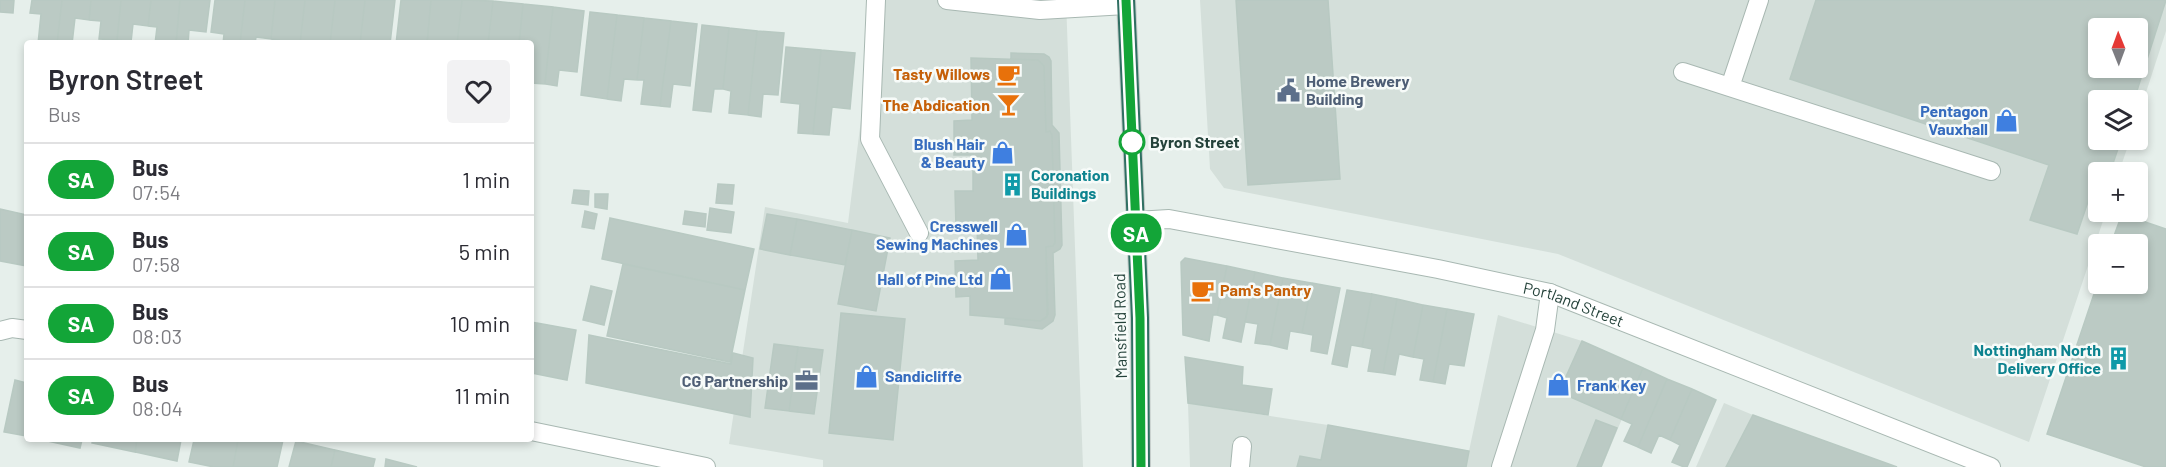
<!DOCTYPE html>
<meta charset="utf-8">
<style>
:root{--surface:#fff;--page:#f2f2f3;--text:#2b2b33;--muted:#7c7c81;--line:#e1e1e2}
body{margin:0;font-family:Barlow,sans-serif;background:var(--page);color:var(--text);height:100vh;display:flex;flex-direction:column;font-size:22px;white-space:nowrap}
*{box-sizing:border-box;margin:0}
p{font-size:20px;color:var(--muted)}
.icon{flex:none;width:33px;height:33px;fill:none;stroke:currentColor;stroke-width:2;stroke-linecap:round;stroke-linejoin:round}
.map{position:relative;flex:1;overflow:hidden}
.details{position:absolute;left:24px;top:40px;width:510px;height:402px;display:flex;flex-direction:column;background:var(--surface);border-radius:6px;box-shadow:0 3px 9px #0003}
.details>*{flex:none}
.badge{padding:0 12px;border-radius:20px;font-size:21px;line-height:39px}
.needle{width:39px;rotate:359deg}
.fabs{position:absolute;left:2088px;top:18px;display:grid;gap:12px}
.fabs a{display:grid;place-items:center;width:60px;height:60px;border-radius:6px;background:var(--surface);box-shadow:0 3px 9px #0003;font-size:30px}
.map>.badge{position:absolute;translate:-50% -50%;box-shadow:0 0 0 3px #fff}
.round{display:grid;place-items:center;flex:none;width:63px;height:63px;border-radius:6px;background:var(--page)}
.head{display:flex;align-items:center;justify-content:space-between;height:102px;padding:0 24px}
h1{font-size:28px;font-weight:600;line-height:45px}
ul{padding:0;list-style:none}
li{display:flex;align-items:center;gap:18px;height:72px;padding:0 24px;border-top:2px solid var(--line)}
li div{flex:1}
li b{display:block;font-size:22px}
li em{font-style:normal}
li .badge{min-width:66px;font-weight:700;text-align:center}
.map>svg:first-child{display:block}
.built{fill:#d4dfda;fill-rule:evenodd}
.building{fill:#bbcac4;stroke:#b8c9c2;stroke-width:1.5;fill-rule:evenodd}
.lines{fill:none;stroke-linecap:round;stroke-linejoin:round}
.lane-casing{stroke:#a8b8b2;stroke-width:20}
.street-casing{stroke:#a8b8b2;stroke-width:20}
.highway-casing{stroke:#c2cac8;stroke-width:20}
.lane{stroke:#fff;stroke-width:18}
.street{stroke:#fff;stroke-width:18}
.highway{stroke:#2f6f62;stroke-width:18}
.line-casing{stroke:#fff;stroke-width:14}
.line{stroke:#13a538;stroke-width:9}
.stop-dot{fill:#fff;stroke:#13a538;stroke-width:3}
.labels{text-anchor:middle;stroke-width:5;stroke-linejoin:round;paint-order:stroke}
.food-label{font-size:16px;font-weight:bold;fill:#c56008;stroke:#f7fbf9;text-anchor:end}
.service-label{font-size:16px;font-weight:bold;fill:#4e5e75;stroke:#f7fbf9;text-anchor:start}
.shop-label{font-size:16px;font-weight:bold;fill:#366cbe;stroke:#f7fbf9;text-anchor:end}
.stop-label{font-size:16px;font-weight:bold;fill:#24423a;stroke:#f7fbf9;text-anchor:start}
.culture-label{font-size:16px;font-weight:bold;fill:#0d838f;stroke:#f7fbf9;text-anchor:start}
.street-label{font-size:16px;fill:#24423a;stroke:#f7fbf9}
</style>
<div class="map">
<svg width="2166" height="467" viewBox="0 0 2166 467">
<rect width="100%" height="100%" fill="#e6efeb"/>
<path class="built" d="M876,0H1066L1083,467H823V460L729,444L765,207L848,223Z
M1200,0H2166V31L2138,117V100H2098V140H2130L2119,172H2098V212H2106L2029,442L1558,254L1224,188L1210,169ZM2098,28H2138V68H2098Z
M1498,315L1582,341L1643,368L1602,467H1190L1188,403L1328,425L1469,451Z
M1724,403L1753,415L1897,467H1696Z"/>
<path class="building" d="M0,0H14L13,13L0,12Z
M32,0H62L57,44H38L41,14L30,13Z
M62,0H91L89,20L75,18L72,44H57Z
M91,0H121L117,40L99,39L101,21L89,20Z
M121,0H151L148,26L133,24L131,42L117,40Z
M151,0H180L176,44H155L157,27L148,26Z
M180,0H210L206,32L189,30L188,44H176Z
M215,0H245L240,44H223L224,34L211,32Z
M245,0H275L271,39L256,37L255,44H240Z
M275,0H305L300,44H278L279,40L271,39Z
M305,0H335L330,44H300Z
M335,0H365L360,44H330Z
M365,0H395L390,44H360Z
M401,0H431L427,44H396Z
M431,0H462L457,44H427Z
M462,0L493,1L488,44H457Z
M1236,0H1328L1340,179L1248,185Z
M1816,0H2166L2134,100H2098V140H2121L2110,172H2098V182L2095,181L2077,234L2030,220L2049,165L1790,79ZM2098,28H2138V68H2098Z
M493,1L523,4L519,44H488Z
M523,4L553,7L545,84L531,83V44H519Z
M553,7L584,11L577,72L559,70L557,86L545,84Z
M590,12L617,15L607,99L581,95Z
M617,15L644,18L637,80L624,79L621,101L607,99Z
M644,18L671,21L660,106L641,104L644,80H637Z
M671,21L697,24L690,86L673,84L670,107L660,106Z
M702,25L729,28L723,89H714L711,112L693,110Z
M729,28L757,31L748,115L729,113L731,91L723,89Z
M757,31L784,33L778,95L763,94L761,117L748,115Z
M786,47L821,50L813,134L798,133L800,104L781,102Z
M821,50L855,53L850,109L832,107L829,135L813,134Z
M1011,53L1044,54L1049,57L1051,61L1052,125L1059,133L1062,245L1060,249L1053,253L1055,315L1053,321L1042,329L1005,324V318L1040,321L1047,316L1046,247L1053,246L1055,243L1052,135L1050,131L1046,132L1044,66L1038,60L1011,59Z
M971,58L1038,60L1044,66L1046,132L1050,131L1052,135L1055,243L1053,246L1046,247L1048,314L1046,318L1040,321L970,315V296L956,297L955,261L978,260L977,226L956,227L955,191H973V155H954V121L972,120Z
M718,184L734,185L732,204L716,203Z
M574,190L589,191L588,205L572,203Z
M595,194H608L607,209L595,207Z
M710,208L734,212L731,233L707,230Z
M0,209L27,215V266L0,261Z
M585,211L597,214L594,229L582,227Z
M685,211L706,214L705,227L683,224Z
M767,214L797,219L790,255L760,249Z
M2122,214L2166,229V467H2146L2047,434L2098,282L2138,284V244H2111Z
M610,218L754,249L745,290L602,259Z
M797,219L852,230L845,265L790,255Z
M852,230L890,238L876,311L838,304Z
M1185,258L1227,266L1217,315H1213L1209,341L1183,335L1181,262Z
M623,264L745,290L730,362L607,336Z
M1227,266L1255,272L1241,342L1223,338L1227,318L1217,315Z
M1255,272L1283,278L1270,345L1255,343L1258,324L1245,322Z
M1283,278L1312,283L1302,333L1290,331L1287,349L1270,345Z
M1312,283L1340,288L1327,354L1311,351L1313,335L1302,333Z
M591,286L612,291L604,325L583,320Z
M1347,290L1372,294L1362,347L1351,345L1347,367L1332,364Z
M1372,294L1397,299L1383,373L1368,371L1372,349L1362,347Z
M1397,299L1423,305L1413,357L1399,354L1395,375L1383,373Z
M1423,305L1447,309L1433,382L1420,380L1424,359L1413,357Z
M1447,309L1474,314L1464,366L1449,364L1445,384L1433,382Z
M841,313L905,319L893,440L829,433Z
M531,322L537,323L531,355Z
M537,323L576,330L567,380L531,373V355Z
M589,335L731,364L733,353L753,358L750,417L586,383Z
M1582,341L1643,368L1621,419L1559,392Z
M774,344L798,347L789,411L765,408Z
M798,347L823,350L814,414L789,411Z
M1185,357L1243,367L1242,385L1272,389L1268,415L1188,403Z
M1643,368L1667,379L1638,447L1624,441L1632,424L1621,419Z
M1667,379L1692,389L1670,440L1659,435L1651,453L1638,447Z
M15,380L27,383V436L4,432Z
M1692,389L1716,400L1687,467H1684L1672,462L1680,445L1670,440Z
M1753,415L1897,467H1726Z
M1596,420L1617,428L1601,467H1577Z
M1328,425L1469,451L1466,467H1297L1300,456L1321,460Z
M43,440H82L80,448Z
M93,440H137L135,452L92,443Z
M137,440H181L177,461L135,452Z
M194,440H238L233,467H214L189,462Z
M238,440H283L277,467H233Z
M296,441L335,450L331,467H289Z
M335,450L375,459L373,467H331Z
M386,459L417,467H385Z"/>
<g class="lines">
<defs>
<path id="lane" d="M876,0L870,139L919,233
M1683,72L1991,171
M1730,87L1759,0
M1240,467L1242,446
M1501,467L1545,330L1550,293"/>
<g id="street">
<path d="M947,0L1040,10L1126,5"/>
<path id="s1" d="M1136,221L1169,219L1438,269L1550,293L1991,467"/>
<path d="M0,331L12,328L27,330"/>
<path d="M531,431L706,467"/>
</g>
<path id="highway" d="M1126,0L1140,318L1141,467"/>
</defs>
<use href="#lane" class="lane-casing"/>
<use href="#street" class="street-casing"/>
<use href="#highway" class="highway-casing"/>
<use href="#lane" class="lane"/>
<use href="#street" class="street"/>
<use href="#highway" class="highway"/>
</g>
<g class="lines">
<defs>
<path id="line" d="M1126,0L1140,318L1141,467"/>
</defs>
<use href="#line" class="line-casing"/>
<use href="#line" class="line"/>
</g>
<defs>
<symbol id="cafe-bare" viewBox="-9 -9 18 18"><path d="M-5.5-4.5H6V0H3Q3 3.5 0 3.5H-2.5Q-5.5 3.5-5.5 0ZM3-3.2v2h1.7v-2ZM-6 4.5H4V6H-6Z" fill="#e8710a" stroke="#f7fbf9" stroke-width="2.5" paint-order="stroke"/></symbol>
<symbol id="civic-bare" viewBox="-9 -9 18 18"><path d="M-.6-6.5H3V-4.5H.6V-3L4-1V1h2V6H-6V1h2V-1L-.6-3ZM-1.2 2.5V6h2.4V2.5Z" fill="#5c6f8a" stroke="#f7fbf9" stroke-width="2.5" paint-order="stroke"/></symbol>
<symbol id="bar-bare" viewBox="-9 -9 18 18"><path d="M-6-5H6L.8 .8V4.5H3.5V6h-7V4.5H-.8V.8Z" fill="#e8710a" stroke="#f7fbf9" stroke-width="2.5" paint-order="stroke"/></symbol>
<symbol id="shop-bare" viewBox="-9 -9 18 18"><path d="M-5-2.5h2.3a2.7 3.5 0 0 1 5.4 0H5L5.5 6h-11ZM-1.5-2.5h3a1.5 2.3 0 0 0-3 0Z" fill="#3f7fe0" stroke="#f7fbf9" stroke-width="2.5" paint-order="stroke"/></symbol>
<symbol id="building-bare" viewBox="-9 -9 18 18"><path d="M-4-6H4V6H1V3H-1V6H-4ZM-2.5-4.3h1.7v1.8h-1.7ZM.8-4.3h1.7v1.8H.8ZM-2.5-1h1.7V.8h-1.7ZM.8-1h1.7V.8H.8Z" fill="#0f9aa8" stroke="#f7fbf9" stroke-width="2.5" paint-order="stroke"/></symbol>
<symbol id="office-bare" viewBox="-9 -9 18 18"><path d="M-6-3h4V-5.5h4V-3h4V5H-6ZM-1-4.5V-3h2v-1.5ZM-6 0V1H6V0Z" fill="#5c6f8a" stroke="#f7fbf9" stroke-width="2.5" paint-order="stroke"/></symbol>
</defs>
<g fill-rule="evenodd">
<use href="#cafe-bare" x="992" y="58" width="33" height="33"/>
<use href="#civic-bare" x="1272" y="74" width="33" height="33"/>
<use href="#bar-bare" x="992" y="88" width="33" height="33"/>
<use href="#shop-bare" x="1990" y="104" width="33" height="33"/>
<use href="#shop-bare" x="986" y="136" width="33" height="33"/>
<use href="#building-bare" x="996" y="168" width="33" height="33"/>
<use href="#shop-bare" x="1000" y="218" width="33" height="33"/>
<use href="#shop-bare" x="984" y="262" width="33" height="33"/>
<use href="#cafe-bare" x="1186" y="274" width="33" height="33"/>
<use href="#building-bare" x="2102" y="342" width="33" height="33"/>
<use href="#shop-bare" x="850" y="360" width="33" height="33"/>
<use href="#office-bare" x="790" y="364" width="33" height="33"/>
<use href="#shop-bare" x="1542" y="368" width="33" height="33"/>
</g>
<circle class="stop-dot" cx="1132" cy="142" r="12"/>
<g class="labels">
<g class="food-label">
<text x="990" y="80">Tasty Willows</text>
<text x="990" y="111">The Abdication</text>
<text x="1220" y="296" text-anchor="start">Pam's Pantry</text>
</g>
<g class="service-label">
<text x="1306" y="87">Home Brewery<tspan x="1306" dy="18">Building</tspan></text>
<text x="788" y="387" text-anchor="end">CG Partnership</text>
</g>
<g class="shop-label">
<text x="1988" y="117">Pentagon<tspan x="1988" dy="18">Vauxhall</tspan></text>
<text x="985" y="150">Blush Hair<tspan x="985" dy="18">&amp; Beauty</tspan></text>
<text x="998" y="232">Cresswell<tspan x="998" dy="18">Sewing Machines</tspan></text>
<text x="983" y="285">Hall of Pine Ltd</text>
<text x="885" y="382" text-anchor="start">Sandicliffe</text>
<text x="1577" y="391" text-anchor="start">Frank Key</text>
</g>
<g class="stop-label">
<text x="1150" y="148">Byron Street</text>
</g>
<g class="culture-label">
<text x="1031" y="181">Coronation<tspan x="1031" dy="18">Buildings</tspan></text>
<text x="2101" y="356" text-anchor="end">Nottingham North<tspan x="2101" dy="18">Delivery Office</tspan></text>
</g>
<g class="street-label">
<text dy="6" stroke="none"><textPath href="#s1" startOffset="447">Portland Street</textPath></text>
<text transform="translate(1120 326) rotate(-91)" y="6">Mansfield Road</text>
</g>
</g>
</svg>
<div class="fabs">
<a><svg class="needle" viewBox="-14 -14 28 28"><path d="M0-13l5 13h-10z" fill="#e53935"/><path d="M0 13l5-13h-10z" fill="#7c7c81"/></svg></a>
<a><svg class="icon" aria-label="layers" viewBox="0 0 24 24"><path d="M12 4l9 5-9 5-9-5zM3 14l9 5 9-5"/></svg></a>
<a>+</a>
<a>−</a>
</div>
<b class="badge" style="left:1136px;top:233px;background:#13a538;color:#fff">SA</b>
<section class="details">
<div class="head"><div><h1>Byron Street</h1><p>Bus</p></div><a class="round"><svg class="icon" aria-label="heart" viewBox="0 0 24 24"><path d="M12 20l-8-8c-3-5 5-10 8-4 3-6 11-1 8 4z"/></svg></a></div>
<ul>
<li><span class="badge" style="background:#13a538;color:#fff">SA</span><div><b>Bus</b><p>07:54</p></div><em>1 min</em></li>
<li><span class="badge" style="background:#13a538;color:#fff">SA</span><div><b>Bus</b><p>07:58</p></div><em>5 min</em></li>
<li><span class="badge" style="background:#13a538;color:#fff">SA</span><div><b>Bus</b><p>08:03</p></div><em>10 min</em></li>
<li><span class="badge" style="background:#13a538;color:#fff">SA</span><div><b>Bus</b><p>08:04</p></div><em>11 min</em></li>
</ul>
</section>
</div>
